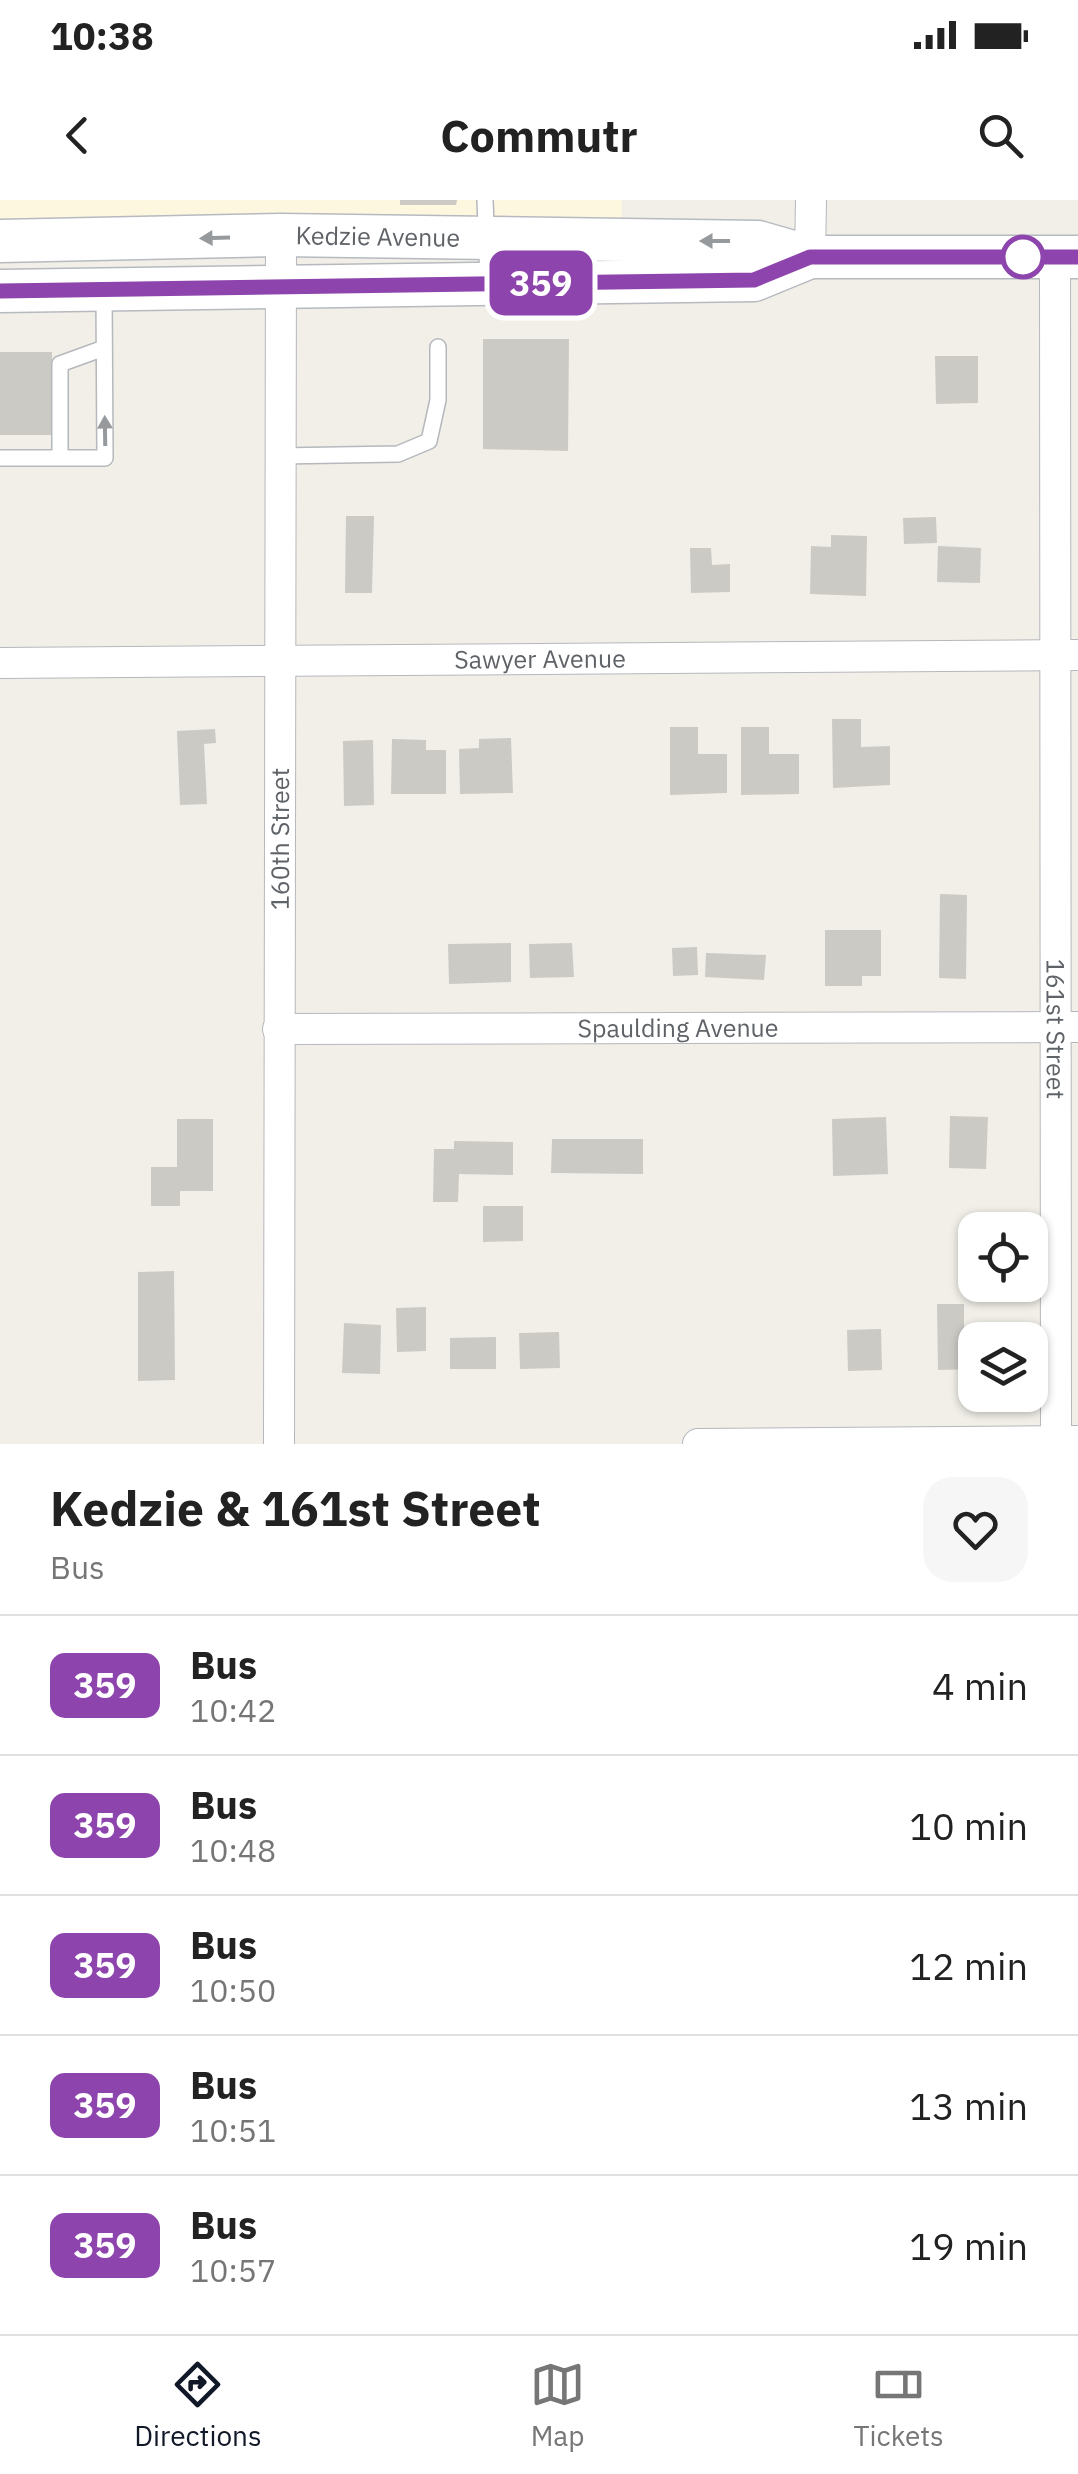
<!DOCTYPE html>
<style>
:root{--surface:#fff;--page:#f6f6f6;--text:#222;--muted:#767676;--line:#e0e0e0;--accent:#111827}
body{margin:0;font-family:"IBM Plex Sans",sans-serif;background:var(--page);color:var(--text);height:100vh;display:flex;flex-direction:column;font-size:38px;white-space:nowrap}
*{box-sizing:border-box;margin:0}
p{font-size:32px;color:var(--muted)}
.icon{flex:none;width:55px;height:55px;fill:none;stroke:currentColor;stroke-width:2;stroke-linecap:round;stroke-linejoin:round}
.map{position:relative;height:1244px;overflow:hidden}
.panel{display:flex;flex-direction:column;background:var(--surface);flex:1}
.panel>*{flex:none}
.badge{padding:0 20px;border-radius:15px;font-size:35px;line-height:65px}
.buttons{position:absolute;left:958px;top:1012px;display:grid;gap:20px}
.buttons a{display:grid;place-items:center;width:90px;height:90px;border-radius:20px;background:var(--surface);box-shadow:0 2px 8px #0004;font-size:50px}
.map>.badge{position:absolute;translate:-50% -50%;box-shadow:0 0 0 5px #fff}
.round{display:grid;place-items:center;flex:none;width:105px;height:105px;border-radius:30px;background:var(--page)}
.summary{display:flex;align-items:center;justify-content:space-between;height:170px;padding:0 50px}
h1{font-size:48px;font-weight:800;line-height:75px}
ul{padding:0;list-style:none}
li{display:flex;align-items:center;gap:30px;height:140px;padding:0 50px;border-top:2px solid var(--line)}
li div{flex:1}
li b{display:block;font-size:38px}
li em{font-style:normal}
li .badge{min-width:110px;font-weight:700;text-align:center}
.status{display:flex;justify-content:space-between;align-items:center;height:70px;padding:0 50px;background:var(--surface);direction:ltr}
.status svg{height:28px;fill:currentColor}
header{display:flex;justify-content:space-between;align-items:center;height:130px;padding:0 50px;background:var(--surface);font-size:45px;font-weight:800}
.dock{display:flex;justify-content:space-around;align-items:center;height:140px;border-top:2px solid var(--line);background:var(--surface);font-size:28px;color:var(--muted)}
.dock a{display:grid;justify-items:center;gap:5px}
.dock .current{color:var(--accent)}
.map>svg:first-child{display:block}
.commercial{fill:#fef7e0}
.building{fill:#cccac5}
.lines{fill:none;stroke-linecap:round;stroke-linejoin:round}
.lane-casing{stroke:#b5b8bc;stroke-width:18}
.street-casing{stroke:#b5b8bc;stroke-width:32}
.secondary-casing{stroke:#b6babf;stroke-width:45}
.lane{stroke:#fff;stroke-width:15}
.street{stroke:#fff;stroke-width:30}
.secondary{stroke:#fff;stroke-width:42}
.oneway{fill:#979a9d}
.line-casing{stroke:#fff;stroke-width:22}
.line{stroke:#8e44ad;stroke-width:15}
.stop-dot{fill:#fff;stroke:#8e44ad;stroke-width:5}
.labels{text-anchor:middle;stroke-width:10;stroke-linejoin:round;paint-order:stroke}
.street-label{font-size:25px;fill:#5f6368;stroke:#fff}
</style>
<div class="status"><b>10:38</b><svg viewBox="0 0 49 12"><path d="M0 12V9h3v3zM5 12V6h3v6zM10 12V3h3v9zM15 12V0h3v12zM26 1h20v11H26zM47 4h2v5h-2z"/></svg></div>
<header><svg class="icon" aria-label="back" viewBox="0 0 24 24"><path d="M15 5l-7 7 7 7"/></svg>Commutr<svg class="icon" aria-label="search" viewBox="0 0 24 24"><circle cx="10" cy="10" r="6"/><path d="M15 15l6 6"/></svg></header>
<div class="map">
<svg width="1078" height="1244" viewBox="0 0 1078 1244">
<rect width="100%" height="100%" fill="#f1efe8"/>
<path class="commercial" d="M0,0H622V29L0,23Z"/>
<path class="building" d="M400,0H457L456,5H400Z
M483,139H569L568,251L483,249Z
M0,152H52V235H0Z
M935,156H978V203L936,204Z
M346,316H374L372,393H345Z
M936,317L937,343L904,344L903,318Z
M831,335L867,336L866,396L810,394L811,346L831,347Z
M938,346L981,348L980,383L937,382Z
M690,348H711L712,365L730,364V392L691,393Z
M832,519H861V547L890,546V585L833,588Z
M670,527H698V554H727V593L670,595Z
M741,527H769V554H799V594L741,595Z
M215,529L216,543L204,544L207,604L180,605L177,531Z
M511,538L513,593L460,594L459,549L479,548V539Z
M392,539L426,540V550H446V594H391Z
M373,540L374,605L344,606L343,541Z
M940,694L967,695L966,779L939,778Z
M825,730H881V776H862V786H825Z
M511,743V782L449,784L448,744Z
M572,743L574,777L530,778L529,744Z
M697,747L698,775L673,776L672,748Z
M706,753L766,755L764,780L705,777Z
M950,916L988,917L986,969L949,968Z
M886,917L888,974L833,976L832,919Z
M177,919H213V991H180V1006H151V967H177Z
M552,939H643V974L551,973Z
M454,941L513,942V975L459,974L458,1002H433L434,949H454Z
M483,1006H523V1041L483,1042Z
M174,1071L175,1180L138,1181V1072Z
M937,1104H964V1128H971L975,1169L938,1170Z
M426,1107V1151L397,1152L396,1108Z
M344,1123L381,1125L380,1174L342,1173Z
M881,1129L882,1170L848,1171L847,1130Z
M559,1132L560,1168L520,1169L519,1133Z
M496,1137V1169H450V1138Z"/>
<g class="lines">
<defs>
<path id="lane" d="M485,0L488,81
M279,256L398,254L429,241L438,200V147
M0,258H105L104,92
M60,258V164L104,148"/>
<g id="street">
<path d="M810,57L811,0"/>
<path id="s1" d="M1055,57L1056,1244"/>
<path id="s2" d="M0,463L1077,455"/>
<path id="s3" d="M278,829L1078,827"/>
<path id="s4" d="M279,1244L281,35"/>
<path d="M698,1244L1078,1241"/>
</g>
<g id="secondary">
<path id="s5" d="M0,41L281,35L758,42L810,57H1078"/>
<path d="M0,91L754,80L810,57"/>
</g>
</defs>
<use href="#lane" class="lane-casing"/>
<use href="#street" class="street-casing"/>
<use href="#secondary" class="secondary-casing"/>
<use href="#lane" class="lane"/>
<use href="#street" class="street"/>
<use href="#secondary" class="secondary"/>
</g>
<defs><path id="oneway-solid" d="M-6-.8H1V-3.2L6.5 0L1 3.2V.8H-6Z" transform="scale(2.5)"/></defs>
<g class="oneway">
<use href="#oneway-solid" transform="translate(215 38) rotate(178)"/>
<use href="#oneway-solid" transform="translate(715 41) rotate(-180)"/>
<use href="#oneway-solid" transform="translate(105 231) rotate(-91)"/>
</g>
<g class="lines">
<defs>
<path id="line" d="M0,91L754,80L810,57H1078"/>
</defs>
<use href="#line" class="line-casing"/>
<use href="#line" class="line"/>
</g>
<circle class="stop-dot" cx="1023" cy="57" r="20"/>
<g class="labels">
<g class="street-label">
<text dy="9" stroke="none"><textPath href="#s5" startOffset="378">Kedzie Avenue</textPath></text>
<text dy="9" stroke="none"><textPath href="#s2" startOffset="540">Sawyer Avenue</textPath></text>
<text dy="9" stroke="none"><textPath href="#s4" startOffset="605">160th Street</textPath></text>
<text dy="9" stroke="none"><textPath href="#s3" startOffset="400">Spaulding Avenue</textPath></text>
<text dy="9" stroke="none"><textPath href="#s1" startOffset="772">161st Street</textPath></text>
</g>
</g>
</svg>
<div class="buttons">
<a><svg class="icon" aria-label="locate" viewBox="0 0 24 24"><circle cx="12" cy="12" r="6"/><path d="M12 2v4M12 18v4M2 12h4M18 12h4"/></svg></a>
<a><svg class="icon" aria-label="layers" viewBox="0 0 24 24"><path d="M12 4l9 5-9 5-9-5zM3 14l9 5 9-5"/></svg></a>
</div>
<b class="badge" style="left:541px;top:83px;background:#8e44ad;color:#fff">359</b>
</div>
<section class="panel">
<div class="summary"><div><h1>Kedzie &amp; 161st Street</h1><p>Bus</p></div><a class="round"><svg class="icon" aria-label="heart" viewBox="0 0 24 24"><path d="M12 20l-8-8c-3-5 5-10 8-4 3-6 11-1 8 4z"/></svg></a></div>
<ul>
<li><span class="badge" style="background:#8e44ad;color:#fff">359</span><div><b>Bus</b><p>10:42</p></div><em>4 min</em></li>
<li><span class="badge" style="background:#8e44ad;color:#fff">359</span><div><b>Bus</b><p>10:48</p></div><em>10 min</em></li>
<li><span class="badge" style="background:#8e44ad;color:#fff">359</span><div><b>Bus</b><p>10:50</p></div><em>12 min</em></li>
<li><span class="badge" style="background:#8e44ad;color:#fff">359</span><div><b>Bus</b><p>10:51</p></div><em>13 min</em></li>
<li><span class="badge" style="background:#8e44ad;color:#fff">359</span><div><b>Bus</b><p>10:57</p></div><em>19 min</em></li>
</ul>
</section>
<nav class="dock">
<a class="current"><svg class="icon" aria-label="directions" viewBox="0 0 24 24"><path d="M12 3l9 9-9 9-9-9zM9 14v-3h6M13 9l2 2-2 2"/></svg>Directions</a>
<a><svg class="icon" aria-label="map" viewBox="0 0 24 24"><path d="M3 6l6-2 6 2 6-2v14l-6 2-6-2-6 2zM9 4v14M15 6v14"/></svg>Map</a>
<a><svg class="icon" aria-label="tickets" viewBox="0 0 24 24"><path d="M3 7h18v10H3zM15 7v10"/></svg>Tickets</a>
</nav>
